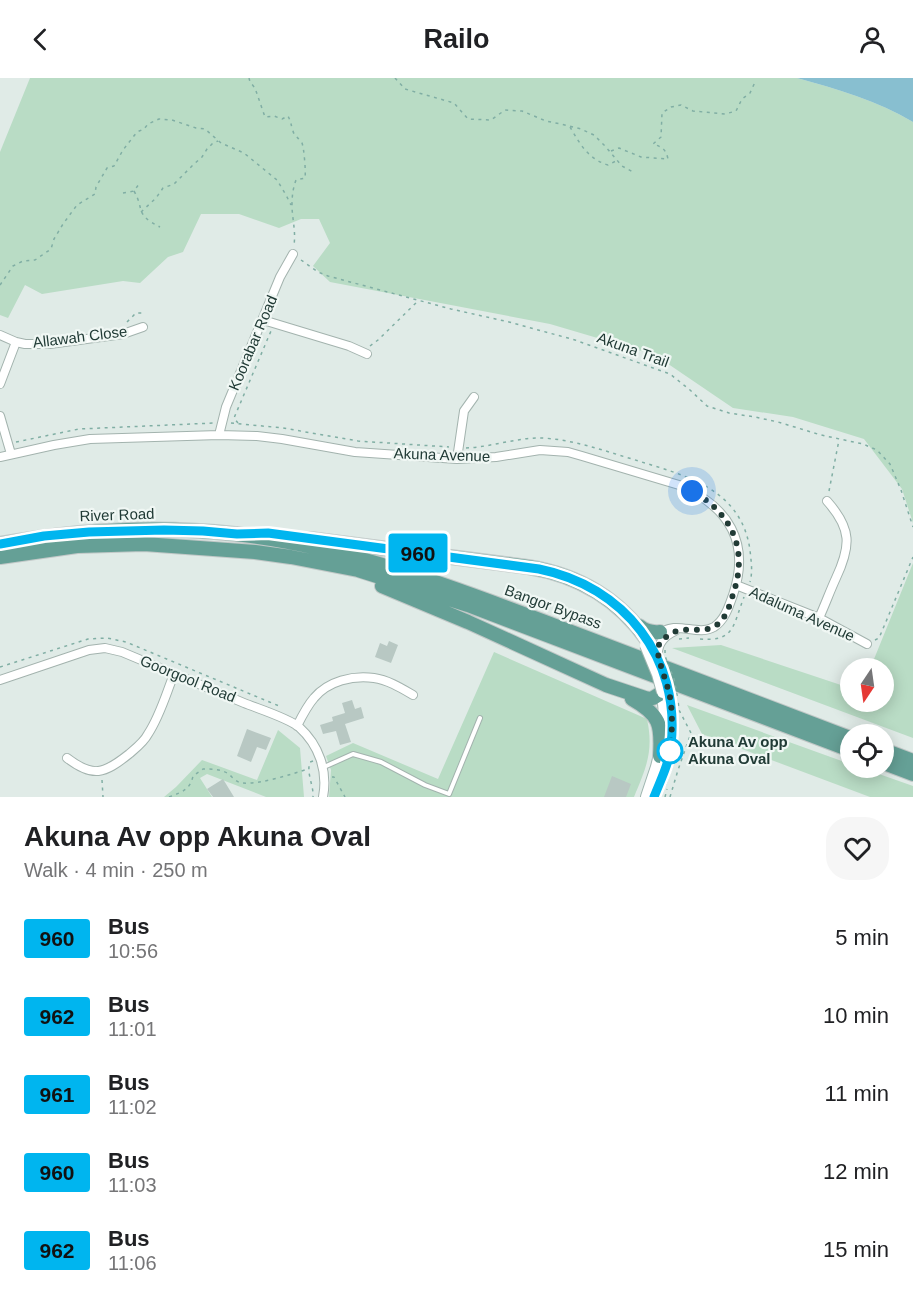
<!DOCTYPE html>
<meta charset="utf-8">
<style>
:root{--surface:#fff;--page:#f6f6f6;--text:#202124;--muted:#757577}
body{margin:0;font-family:Helvetica,sans-serif;background:var(--page);color:var(--text);height:100vh;display:flex;flex-direction:column;font-size:22px;white-space:nowrap}
*{box-sizing:border-box;margin:0}
p{font-size:20px;color:var(--muted)}
.icon{flex:none;width:33px;height:33px;fill:none;stroke:currentColor;stroke-width:2;stroke-linecap:round;stroke-linejoin:round}
.map{position:relative;height:719px;overflow:hidden}
.sheet{display:flex;flex-direction:column;background:var(--surface);flex:1}
.sheet>*{flex:none}
.badge{padding:0 12px;border-radius:4px;font-size:21px;line-height:39px}
.needle{width:39px;rotate:193deg}
.tools{position:absolute;left:840px;top:580px;display:grid;gap:12px}
.tools a{display:grid;place-items:center;width:54px;height:54px;border-radius:50%;background:var(--surface);box-shadow:0 3px 15px #0003;font-size:30px}
.you{position:absolute;width:30px;height:30px;margin:-15px;border:4px solid #fff;border-radius:50%;background:#1a73e8;box-shadow:0 0 0 9px #1a73e833}
.map>.badge{position:absolute;translate:-50% -50%;box-shadow:0 0 0 3px #fff}
.round{display:grid;place-items:center;flex:none;width:63px;height:63px;border-radius:24px;background:var(--page)}
.summary{display:flex;align-items:center;justify-content:space-between;height:102px;padding:0 24px}
h1{font-size:28px;font-weight:700;line-height:45px}
ul{padding:0;list-style:none}
li{display:flex;align-items:center;gap:18px;height:78px;padding:0 24px}
li div{flex:1}
li b{display:block;font-size:22px}
li em{font-style:normal}
li .badge{min-width:66px;font-weight:700;text-align:center}
header{display:flex;justify-content:space-between;align-items:center;height:78px;padding:0 24px;background:var(--surface);font-size:27px;font-weight:700}
.map>svg:first-child{display:block}
.green{fill:#b9dcc5}
.water{fill:#88bfd0}
.building{fill:#b8c8c3}
.lines{fill:none;stroke-linecap:round;stroke-linejoin:round}
.service-casing{stroke:#a3b3ae;stroke-width:6}
.minor-casing{stroke:#a3b3ae;stroke-width:10}
.secondary-casing{stroke:#9fb6b0;stroke-width:14}
.primary-casing{stroke:#c1c8c7;stroke-width:16}
.path{stroke:#80aea4;stroke-width:1.5;stroke-dasharray:3 4.5;stroke-linecap:butt}
.service{stroke:#fff;stroke-width:4}
.minor{stroke:#fff;stroke-width:8}
.secondary{stroke:#fff;stroke-width:12}
.primary{stroke:#65a096;stroke-width:14}
.secondary-bridge-casing{stroke:#9fb6b0;stroke-width:14;stroke-linecap:butt}
.path-bridge{stroke:#80aea4;stroke-width:1.5;stroke-dasharray:3 4.5;stroke-linecap:butt}
.secondary-bridge{stroke:#fff;stroke-width:12}
.line-casing{stroke:#fff;stroke-width:14}
.line{stroke:#00b5ef;stroke-width:9}
.walk{stroke:#213b36;stroke-width:6;stroke-dasharray:0 10.8}
.stop-dot{fill:#fff;stroke:#00b5ef;stroke-width:3}
.labels{text-anchor:middle;stroke-width:4.5;stroke-linejoin:round;paint-order:stroke}
.street-label{font-size:15px;fill:#213b36;stroke:#f0f7f4}
.stop-label{font-size:15px;font-weight:bold;fill:#213b36;stroke:#f0f7f4;text-anchor:start}
</style>
<header><svg class="icon" aria-label="back" viewBox="0 0 24 24"><path d="M15 5l-7 7 7 7"/></svg>Railo<svg class="icon" aria-label="person" viewBox="0 0 24 24"><circle cx="12" cy="8" r="4"/><path d="M4 21q1-7 8-7t8 7"/></svg></header>
<div class="map">
<svg width="913" height="719" viewBox="0 0 913 719">
<rect width="100%" height="100%" fill="#e0ebe7"/>
<path class="green" d="M30,0H797C837,11 878,23 913,44V445L902,411L864,361L793,339L733,330L655,277L550,246L330,204L313,188L330,165L319,141H301L279,150L239,136H201L183,174L168,179L140,205L123,203L42,216L25,207L8,240L0,237V74Z
M913,485V660L672,570L721,567L850,610V624H884V591H870Z
M494,574L647,641C654,673 646,690 634,719H329L331,692L326,678L353,665L438,701Z
M687,627L850,686V690H862L913,708V719H870L702,656Z
M278,652L300,670L304,719H266L207,696L200,700L212,719H164L176,709L202,682L257,702Z"/>
<path class="water" d="M797,0H913V44C878,23 837,11 797,0Z"/>
<path class="building" d="M389,563L398,567L391,585L375,579L380,565L387,568Z
M352,622L355,631L361,629L364,640L345,646L351,664L340,667L336,653L323,656L320,647L333,643L332,639L345,635L342,625Z
M247,651L271,660L266,672L257,669L251,684L237,678Z
M612,698L631,706L626,719H604Z
M223,701L234,719H213L207,711Z"/>
<g class="lines">
<defs>
<path id="service" d="M324,689L353,676L381,684L425,707L449,716L480,640"/>
<path id="minor" d="M263,242L349,268L367,276
M0,257L16,264L25,266H50L123,256L143,249
M0,306L16,264
M0,338L11,376
M219,357L226,329L280,199L293,176
M0,379L54,367L90,361L219,357L257,358L282,361L355,374L457,381L496,379L540,372L568,374L582,378L679,407C728,428 751,464 733,517C729,528 725,542 714,549C702,556 687,549 674,550C668,551 662,553 657,556
M457,381L464,333L474,319
M736,507L819,540L867,566
M819,540C825,527 830,513 836,500C851,468 852,451 827,423
M658,578C657,566 664,558 675,553
M0,602L89,572L105,570L122,574C163,591 204,608 244,625C259,631 288,640 299,649C319,667 328,693 323,719
M297,648C302,638 307,628 314,620C328,603 353,597 374,600C388,602 401,610 413,617
M67,680C93,700 104,696 129,676C136,670 144,664 148,656C160,638 166,616 174,596"/>
<path id="secondary" d="M660,704L668,682L671,660
M647,719L657,689L663,664L665,637L663,614L666,607"/>
<path id="primary" d="M310,461L528,489C578,497 619,521 648,563
M0,466C77,452 157,447 235,456C345,468 450,508 553,547C652,584 751,622 850,660
M0,479L77,468L144,466L255,474L291,479L358,492L468,527L850,672
M382,508L468,544L606,607L648,621L653,620L663,614
M639,548C645,553 652,555 660,554
M632,621C660,637 662,646 660,678
M884,672L913,683
M884,685L913,696"/>
</defs>
<use href="#service" class="service-casing"/>
<use href="#minor" class="minor-casing"/>
<use href="#secondary" class="secondary-casing"/>
<use href="#primary" class="primary-casing"/>
<path class="path" d="M249,0L250,4L255,10L265,39L274,38L282,41L288,38C291,44 291,47 293,53C294,58 299,60 302,65C304,70 306,94 305,100L296,102C293,110 292,118 292,127C292,140 296,153 294,167
M395,0L405,11L454,25L468,41L491,42L505,32L522,33L546,43L561,46L581,51L594,57L605,68L622,88L635,95
M570,49C580,66 588,81 608,87L616,83
M611,73L619,70L641,79L668,81C666,71 662,69 653,66L661,59L662,35L671,29L681,27L693,33L725,36L736,33L742,21L750,15L756,2
M134,113C145,132 134,136 160,149
M123,115L134,113L139,106
M141,134L156,120L163,110L174,106L193,87L202,79L207,71L213,65L218,63
M301,182L318,194L328,198L451,231L509,244L575,262L670,296L690,312L707,328L729,335L755,339L778,344L821,357L863,366L877,372L890,386L901,412L913,449
M0,207L13,188L23,183L35,182L51,171L54,161L63,146L77,127L95,116L96,109L107,90L114,88L123,72L137,54L144,51L148,46L159,41L172,42L196,50L205,51L221,65L244,75L277,102L286,117L291,127
M127,244L136,235H144
M370,268L378,262L419,222
M231,345L283,350L358,363L449,369
M238,345L234,340L271,253
M16,364L79,351L214,345
M466,370C492,369 518,359 543,360C574,362 602,372 632,381C683,397 741,409 750,472C751,483 753,493 750,504
M829,413L839,362
M679,561L689,560
M700,561C735,564 733,547 744,519
M875,562L879,560L885,546L913,479
M0,589L88,561L107,560L126,564L279,628
M313,683L310,684C306,695 314,708 313,719
M332,699H334L345,719
M102,702L103,719
M169,719C182,714 190,712 193,698L203,691C211,691 220,691 227,695C232,698 235,704 242,705C259,707 292,696 308,691
M665,719L667,711
M670,719L678,692L691,655L679,632L678,622"/>
<use href="#service" class="service"/>
<use href="#minor" class="minor"/>
<use href="#secondary" class="secondary"/>
<use href="#primary" class="primary"/>
<defs>
<path id="secondary-bridge" d="M646,567L658,596L663,614"/>
</defs>
<use href="#secondary-bridge" class="secondary-bridge-casing"/>
<path class="path-bridge" d="M665,572V578L674,601L678,622"/>
<use href="#secondary-bridge" class="secondary-bridge"/>
</g>
<g class="lines">
<defs>
<path id="line" d="M0,466L44,458L89,454L164,452L203,453L237,456L268,455L539,491C624,508 681,580 671,667C669,686 661,701 654,719"/>
</defs>
<use href="#line" class="line-casing"/>
<use href="#line" class="line"/>
<path class="walk" d="M670,673C672,656 673,636 670,619C668,607 656,578 658,570C659,565 662,562 666,559C685,543 706,561 721,543C728,535 731,523 734,513C748,470 731,435 692,413"/>
</g>
<circle class="stop-dot" cx="670" cy="673" r="12"/>
<g class="labels">
<g class="street-label">
<text transform="translate(80 259) rotate(-7)" y="5">Allawah Close</text>
<text transform="translate(253 265) rotate(-67)" y="5">Koorabar Road</text>
<text transform="translate(633 272) rotate(20)" y="5">Akuna Trail</text>
<text transform="translate(442 377) rotate(2)" y="5">Akuna Avenue</text>
<text transform="translate(117 437) rotate(-2)" y="5">River Road</text>
<text transform="translate(553 529) rotate(20)" y="5">Bangor Bypass</text>
<text transform="translate(802 536) rotate(24)" y="5">Adaluma Avenue</text>
<text transform="translate(188 601) rotate(22)" y="5">Goorgool Road</text>
</g>
<g class="stop-label">
<text x="688" y="669">Akuna Av opp<tspan x="688" dy="17">Akuna Oval</tspan></text>
</g>
</g>
</svg>
<div class="tools">
<a><svg class="needle" viewBox="-14 -14 28 28"><path d="M0-13l5 13h-10z" fill="#e53935"/><path d="M0 13l5-13h-10z" fill="#757577"/></svg></a>
<a><svg class="icon" aria-label="locate" viewBox="0 0 24 24"><circle cx="12" cy="12" r="6"/><path d="M12 2v4M12 18v4M2 12h4M18 12h4"/></svg></a>
</div>
<div class="you" style="left:692px;top:413px"></div>
<b class="badge" style="left:418px;top:475px;background:#00b5ef;color:#111">960</b>
</div>
<section class="sheet">
<div class="summary"><div><h1>Akuna Av opp Akuna Oval</h1><p>Walk · 4 min · 250 m</p></div><a class="round"><svg class="icon" aria-label="heart" viewBox="0 0 24 24"><path d="M12 20l-8-8c-3-5 5-10 8-4 3-6 11-1 8 4z"/></svg></a></div>
<ul>
<li><span class="badge" style="background:#00b5ef;color:#111">960</span><div><b>Bus</b><p>10:56</p></div><em>5 min</em></li>
<li><span class="badge" style="background:#00b5ef;color:#111">962</span><div><b>Bus</b><p>11:01</p></div><em>10 min</em></li>
<li><span class="badge" style="background:#00b5ef;color:#111">961</span><div><b>Bus</b><p>11:02</p></div><em>11 min</em></li>
<li><span class="badge" style="background:#00b5ef;color:#111">960</span><div><b>Bus</b><p>11:03</p></div><em>12 min</em></li>
<li><span class="badge" style="background:#00b5ef;color:#111">962</span><div><b>Bus</b><p>11:06</p></div><em>15 min</em></li>
</ul>
</section>
